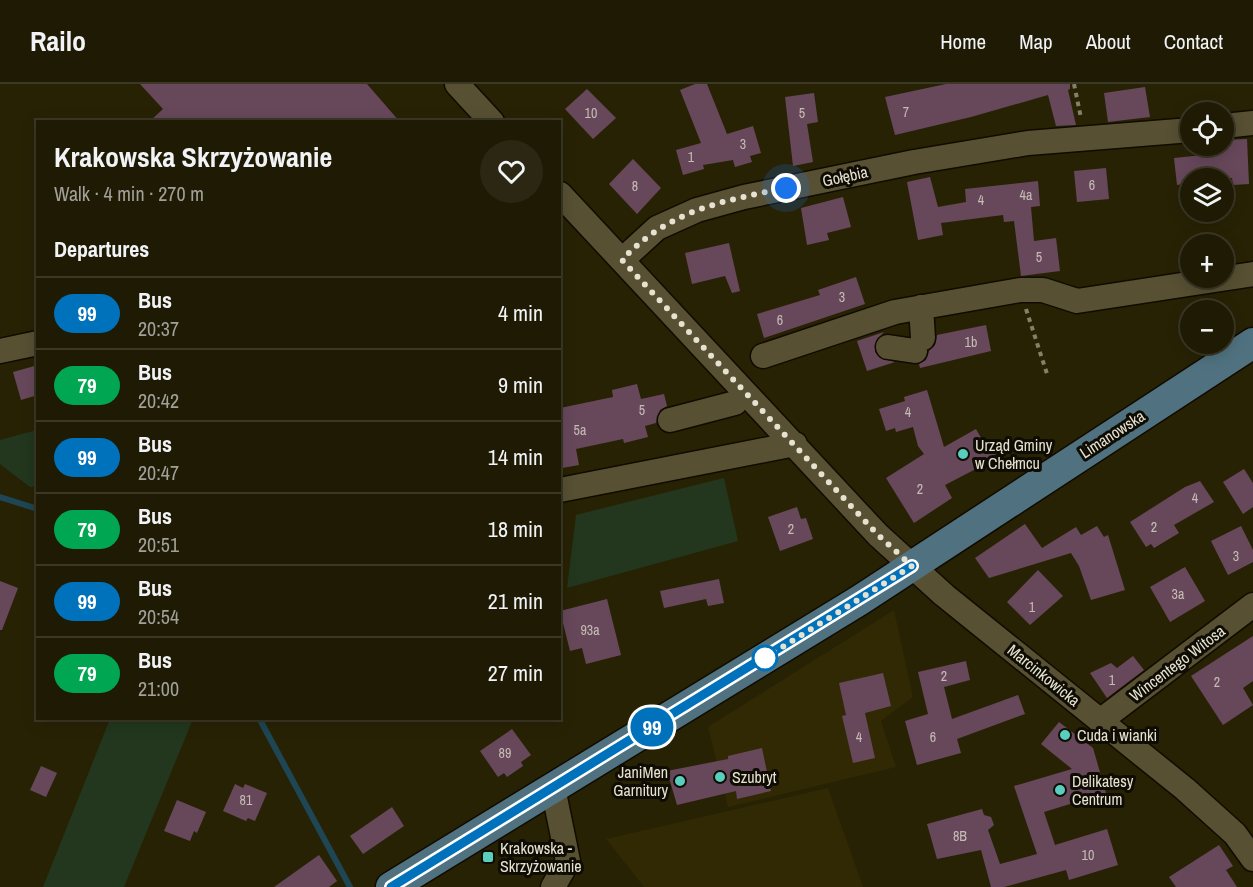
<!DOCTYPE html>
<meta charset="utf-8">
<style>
:root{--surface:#1e1a04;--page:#2b2713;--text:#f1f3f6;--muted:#a1a19a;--line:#3c3826}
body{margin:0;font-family:"Archivo Narrow",sans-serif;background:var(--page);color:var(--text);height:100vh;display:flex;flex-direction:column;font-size:22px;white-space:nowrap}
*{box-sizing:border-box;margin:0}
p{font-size:20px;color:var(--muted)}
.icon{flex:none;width:33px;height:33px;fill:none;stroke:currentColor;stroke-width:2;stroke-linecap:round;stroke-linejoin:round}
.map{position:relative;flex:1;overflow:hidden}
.side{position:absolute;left:36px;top:36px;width:525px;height:600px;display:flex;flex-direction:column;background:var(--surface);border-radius:0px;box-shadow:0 3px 15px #0003,0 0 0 2px var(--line)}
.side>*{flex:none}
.badge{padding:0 12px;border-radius:20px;font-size:21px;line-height:39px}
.controls{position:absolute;left:1180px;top:18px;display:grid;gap:12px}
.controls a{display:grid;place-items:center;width:54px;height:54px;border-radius:50%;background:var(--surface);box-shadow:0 3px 15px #0003,0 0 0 2px var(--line);font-size:30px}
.you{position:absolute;width:30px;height:30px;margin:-15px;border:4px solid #fff;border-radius:50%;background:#1a73e8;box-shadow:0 0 0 9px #1a73e833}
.map>.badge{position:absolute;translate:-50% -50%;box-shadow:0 0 0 3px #fff}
h2{padding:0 18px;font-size:22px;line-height:54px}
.round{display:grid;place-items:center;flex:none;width:63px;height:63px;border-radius:32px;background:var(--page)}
.overview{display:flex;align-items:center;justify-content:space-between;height:102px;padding:0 18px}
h1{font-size:28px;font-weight:800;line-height:45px}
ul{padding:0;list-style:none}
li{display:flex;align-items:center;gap:18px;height:72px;padding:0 18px;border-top:2px solid var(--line)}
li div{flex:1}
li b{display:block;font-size:22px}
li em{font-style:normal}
li .badge{min-width:66px;font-weight:700;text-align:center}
header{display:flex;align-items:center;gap:36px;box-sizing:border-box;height:84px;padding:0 30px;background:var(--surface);border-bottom:2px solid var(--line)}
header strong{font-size:28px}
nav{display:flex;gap:33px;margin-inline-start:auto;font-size:21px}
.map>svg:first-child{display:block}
.built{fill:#312903}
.green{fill:#22371e}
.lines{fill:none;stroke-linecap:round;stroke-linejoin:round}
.stream{stroke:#1e4654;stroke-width:6}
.building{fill:#67485b}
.minor-casing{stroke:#110b00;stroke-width:27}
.major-casing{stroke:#110b00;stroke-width:33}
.path{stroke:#858069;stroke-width:4;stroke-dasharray:4.5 4.5;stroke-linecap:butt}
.minor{stroke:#575033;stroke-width:24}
.major{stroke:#507280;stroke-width:30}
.line-casing{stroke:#fff;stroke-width:14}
.line{stroke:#0072bc;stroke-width:9}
.walk{stroke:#e6e2d1;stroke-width:6;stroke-dasharray:0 10.8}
.poi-dot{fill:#59cebe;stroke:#0e0c03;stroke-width:2}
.stop-dot{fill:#fff;stroke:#0072bc;stroke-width:3}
.labels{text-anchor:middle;stroke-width:6;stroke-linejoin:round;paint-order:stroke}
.number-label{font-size:14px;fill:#c6bcb4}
.street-label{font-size:16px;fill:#e6e2d1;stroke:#0e0c03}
.poi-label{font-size:16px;fill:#e6e2d1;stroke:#0e0c03;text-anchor:start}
</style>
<header>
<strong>Railo</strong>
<nav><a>Home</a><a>Map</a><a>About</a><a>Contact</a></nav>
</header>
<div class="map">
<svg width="1253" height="803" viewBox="0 0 1253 803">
<rect width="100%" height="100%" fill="#282205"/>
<path class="built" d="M894,526L913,613L881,637L896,683L728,723L708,643Z
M828,704L863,803H644L606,755Z"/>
<path class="green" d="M37,346V402L30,403L0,380V356Z
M724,394L738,457L567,504L576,431Z
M110,635H193L124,803H43Z"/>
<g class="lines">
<path class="stream" d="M0,413L38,425
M259,634L350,803"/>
</g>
<path class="building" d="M140,0H367L400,38H149L163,25Z
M695,0H707L727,50L753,42L761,69L750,72L752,78L735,83L733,76L703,81L704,85L683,91L676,66L701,59L680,6Z
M946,0H1070V5L1068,6L1076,41L1056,42L1048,11L971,33L895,51L885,13Z
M1145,3L1150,33L1108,38L1104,9Z
M587,5L616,34L593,55L565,25Z
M814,9L818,38L807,40L813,78L793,82L785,13Z
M1247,55L1249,100L1233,101L1232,94H1191V99L1177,101L1174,74L1222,69L1224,56Z
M633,75L661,104L637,130L609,100Z
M1106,84L1109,115L1077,118L1074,87Z
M930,93L938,123L966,118L965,105L1038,97L1040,122L1031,123L1034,157L1056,154L1060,187L1021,192L1014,137L1004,138L1003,131L941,139L943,151L918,156L907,98Z
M843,113L851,143L827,149L829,156L807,161L801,124Z
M729,159L740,207L732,209L725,192L692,200L685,169Z
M856,193L865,220L764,254L757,230L820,211L818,206Z
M986,241L991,267L920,284L919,280L926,276L929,267L935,261L937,251Z
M884,248L877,255L875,268L880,274L895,278L867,287L857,257Z
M38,281V311L21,316L13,288Z
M637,300L641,315L664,310L667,322L660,326L656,339L645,342L648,353L624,359L623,355L576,365L579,381L562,384L560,324L613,313L612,306Z
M927,306L944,363L976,345L984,359L990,356L998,369L991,373L993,376L945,401L952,414L914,439L886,394L924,370L918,362L913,343L896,348L895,344L886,347L879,325L905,317L904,313Z
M1244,385L1253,399V423L1243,430L1223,398Z
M1200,397L1214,418L1174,441L1179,449L1154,464L1151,460L1146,463L1130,438L1185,403Z
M797,423L801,435L806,434L813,455L780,467L768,433Z
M1025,440L1042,464L1076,443L1081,451L1097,442L1104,453L1108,451L1125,506L1091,516L1079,482L1071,469L989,494L975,474Z
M1241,442L1253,466V478L1228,491L1211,457Z
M1185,483L1205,517L1170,538L1150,503Z
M1038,486L1063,512L1030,541L1007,518Z
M719,495L724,519L708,522L706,515L664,524L660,507Z
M0,497L18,504L2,546H0Z
M607,515L621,571L586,580L582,564L570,567L560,527Z
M1253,552V597L1243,604L1253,621L1223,641L1191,592Z
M1133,572L1144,586L1107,614L1090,589L1111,579L1117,584Z
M966,577L970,596L944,603L952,635L1018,611L1025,630L957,655L961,669L917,681L905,637L928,630L918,588Z
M883,589L891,622L865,629L875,674L853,679L842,632L846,631L839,599Z
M1059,638L1093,664L1106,709L1044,728L1055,761L1107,745L1118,781L1069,796L1066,786L1004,803H991L981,766L937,775L927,740L982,725L984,731L991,733L994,741L988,746L1000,780L1037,770L1014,702L1072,685L1041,660Z
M512,645L531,671L521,678L523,682L507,693L504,689L498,693L480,667Z
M762,664L771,707L737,715L736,707L677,721L667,687L728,675V672Z
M41,682L57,689L46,713L30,706Z
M235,700L243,704L245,700L267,709L255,737L248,734L246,737L223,727Z
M177,716L206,728L197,749L194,747L190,757L164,747Z
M392,723L404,742L363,770L350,752Z
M1219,761L1233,782L1226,786L1237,803H1176L1169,793Z
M319,771L337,797L329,803H274Z"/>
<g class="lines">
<defs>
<path id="minor" d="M457,0L492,38
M1224,42L1253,39
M560,110L878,451L944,511L1185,705L1235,750L1253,775
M622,176L657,144L697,126L744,113L914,78L1028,59L1191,46
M921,223L923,254
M888,263L915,267
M0,267L38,259
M763,272L895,228L1020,206H1043L1077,217L1253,190
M670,336L735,319
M560,406L795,360
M1100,637L1253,521
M553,704L568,777L553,803"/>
<path id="major" d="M391,803L860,516L1253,259"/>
</defs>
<use href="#minor" class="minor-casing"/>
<use href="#major" class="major-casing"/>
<path class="path" d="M1074,0L1081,34
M1026,225L1048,293"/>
<use href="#minor" class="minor"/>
<use href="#major" class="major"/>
</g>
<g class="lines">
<defs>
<path id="line" d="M391,803L912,482"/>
</defs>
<use href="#line" class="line-casing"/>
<use href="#line" class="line"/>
<path class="walk" d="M765,574L912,482L878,451L622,176C669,126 722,117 786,104"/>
</g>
<g class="poi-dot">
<circle cx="963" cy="370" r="6"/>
<circle cx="1065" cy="651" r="6"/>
<circle cx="720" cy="693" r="6"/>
<circle cx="680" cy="697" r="6"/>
<circle cx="1060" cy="706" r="6"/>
<rect x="482" y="767" width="12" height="12" rx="3"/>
</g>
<circle class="stop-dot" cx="765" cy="574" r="12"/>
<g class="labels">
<g class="number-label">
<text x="906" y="33">7</text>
<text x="591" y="34">10</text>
<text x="802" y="34">5</text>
<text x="743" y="65">3</text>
<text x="691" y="78">1</text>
<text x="1092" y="106">6</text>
<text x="635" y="107">8</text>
<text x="1026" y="116">4a</text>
<text x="981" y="121">4</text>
<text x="1039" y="178">5</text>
<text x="842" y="218">3</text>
<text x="780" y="241">6</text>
<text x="971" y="263">1b</text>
<text x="642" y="331">5</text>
<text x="908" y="333">4</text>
<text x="580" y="351">5a</text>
<text x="920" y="410">2</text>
<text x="1195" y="419">4</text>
<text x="1154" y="448">2</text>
<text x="791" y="450">2</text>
<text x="1236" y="477">3</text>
<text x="1178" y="515">3a</text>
<text x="1032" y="528">1</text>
<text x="590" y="551">93a</text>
<text x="944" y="597">2</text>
<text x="1112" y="601">1</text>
<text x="1217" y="603">2</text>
<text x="859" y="658">4</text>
<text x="933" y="658">6</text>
<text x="505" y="674">89</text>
<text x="246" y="721">81</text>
<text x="960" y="757">8B</text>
<text x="1088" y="776">10</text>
</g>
<g class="street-label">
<text transform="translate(845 92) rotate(-12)" y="6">Gołębia</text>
<text transform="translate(1112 350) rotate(-33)" y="6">Limanowska</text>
<text transform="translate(1177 579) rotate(-37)" y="6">Wincentego Witosa</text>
<text transform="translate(1044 591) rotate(39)" y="6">Marcinkowicka</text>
</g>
<g class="poi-label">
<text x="975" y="367">Urząd Gminy<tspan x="975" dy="18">w Chełmcu</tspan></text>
<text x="1077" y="657">Cuda i wianki</text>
<text x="668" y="694" text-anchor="end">JaniMen<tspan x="668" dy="18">Garnitury</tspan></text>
<text x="732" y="699">Szubryt</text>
<text x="1072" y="703">Delikatesy<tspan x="1072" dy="18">Centrum</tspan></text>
<text x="500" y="770">Krakowska -<tspan x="500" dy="18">Skrzyżowanie</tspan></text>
</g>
</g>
</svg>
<div class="controls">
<a><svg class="icon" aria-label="locate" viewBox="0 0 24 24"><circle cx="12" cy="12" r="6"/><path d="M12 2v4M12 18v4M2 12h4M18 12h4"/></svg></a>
<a><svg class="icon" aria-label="layers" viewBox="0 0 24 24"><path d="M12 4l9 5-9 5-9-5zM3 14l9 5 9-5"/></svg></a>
<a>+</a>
<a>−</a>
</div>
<div class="you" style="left:786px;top:104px"></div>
<b class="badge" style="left:652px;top:643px;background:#0072bc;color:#fff">99</b>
<section class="side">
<div class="overview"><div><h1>Krakowska Skrzyżowanie</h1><p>Walk · 4 min · 270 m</p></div><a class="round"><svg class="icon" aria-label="heart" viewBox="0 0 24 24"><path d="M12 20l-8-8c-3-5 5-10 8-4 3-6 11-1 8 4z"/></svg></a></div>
<h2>Departures</h2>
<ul>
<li><span class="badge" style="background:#0072bc;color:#fff">99</span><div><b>Bus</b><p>20:37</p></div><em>4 min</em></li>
<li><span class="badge" style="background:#00a651;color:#fff">79</span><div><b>Bus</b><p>20:42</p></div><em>9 min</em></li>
<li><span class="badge" style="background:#0072bc;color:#fff">99</span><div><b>Bus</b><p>20:47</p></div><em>14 min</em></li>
<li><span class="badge" style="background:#00a651;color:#fff">79</span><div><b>Bus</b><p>20:51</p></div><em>18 min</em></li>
<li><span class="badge" style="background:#0072bc;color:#fff">99</span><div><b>Bus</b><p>20:54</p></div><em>21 min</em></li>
<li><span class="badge" style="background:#00a651;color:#fff">79</span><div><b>Bus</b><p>21:00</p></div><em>27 min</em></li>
</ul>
</section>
</div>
